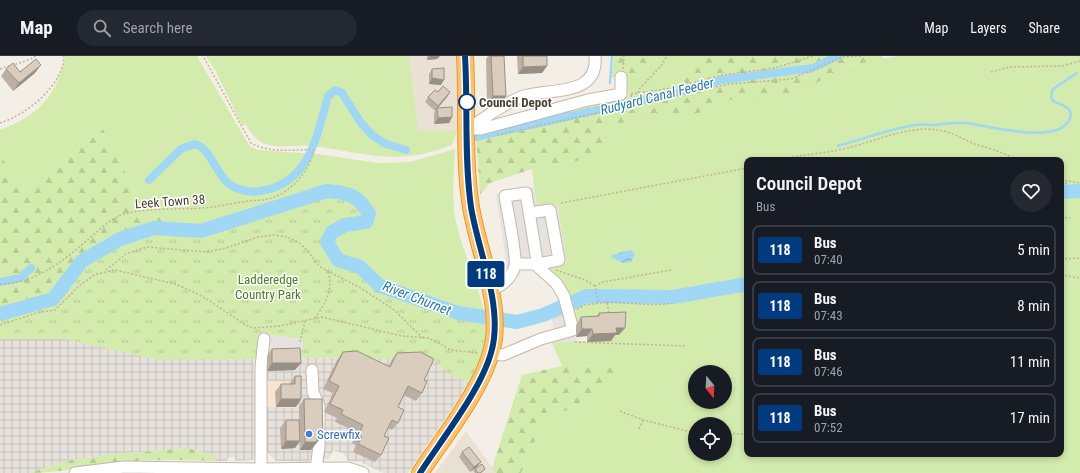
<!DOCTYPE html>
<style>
:root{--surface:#171b24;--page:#242831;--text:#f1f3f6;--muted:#9ea1a6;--line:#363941}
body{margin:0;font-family:"Roboto Condensed",sans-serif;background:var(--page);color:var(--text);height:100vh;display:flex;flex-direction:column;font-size:15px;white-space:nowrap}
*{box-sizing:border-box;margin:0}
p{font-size:13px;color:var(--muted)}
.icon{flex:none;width:22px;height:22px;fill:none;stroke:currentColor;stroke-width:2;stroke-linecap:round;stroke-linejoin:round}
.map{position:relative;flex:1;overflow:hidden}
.drawer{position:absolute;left:744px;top:101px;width:320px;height:300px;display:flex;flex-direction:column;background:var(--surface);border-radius:8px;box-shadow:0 2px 6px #0003}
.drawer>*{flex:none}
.badge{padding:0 8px;border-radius:3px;font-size:14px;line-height:26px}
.needle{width:26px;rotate:162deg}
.fabs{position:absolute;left:688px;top:309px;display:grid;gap:8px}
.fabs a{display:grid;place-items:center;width:44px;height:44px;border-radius:50%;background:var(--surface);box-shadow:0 2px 6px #0003;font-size:20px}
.map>.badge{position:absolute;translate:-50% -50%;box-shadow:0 0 0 2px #fff}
.round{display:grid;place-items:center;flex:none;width:42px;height:42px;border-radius:21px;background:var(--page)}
.head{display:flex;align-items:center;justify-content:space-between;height:68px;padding:0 12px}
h1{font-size:19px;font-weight:600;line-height:30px}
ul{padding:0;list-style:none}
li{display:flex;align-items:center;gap:12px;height:50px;margin:0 8px 6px;padding:0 4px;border:2px solid var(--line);border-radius:8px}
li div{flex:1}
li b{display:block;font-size:15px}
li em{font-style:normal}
li .badge{min-width:44px;font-weight:700;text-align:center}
header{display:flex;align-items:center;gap:24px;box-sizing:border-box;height:56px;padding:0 20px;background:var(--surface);border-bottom:1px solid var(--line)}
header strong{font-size:19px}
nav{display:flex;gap:22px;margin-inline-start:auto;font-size:14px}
.search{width:280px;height:36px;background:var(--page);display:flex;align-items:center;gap:10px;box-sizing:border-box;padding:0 14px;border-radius:22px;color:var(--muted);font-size:15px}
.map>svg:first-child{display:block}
.residential{fill:#e9e1d4}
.commercial{fill:#f7e5d0}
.industrial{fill:url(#industrial-grid)}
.grass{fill:#d3ebad;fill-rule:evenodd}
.forest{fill:url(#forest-firs)}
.park{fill:url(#park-tufts)}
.parking{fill:#e5e2df}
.water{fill:url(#water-waves)}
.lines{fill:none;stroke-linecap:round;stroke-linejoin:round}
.stream{stroke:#9fd7f5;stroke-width:2.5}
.canal{stroke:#9fd7f5;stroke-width:8}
.river{stroke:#9fd7f5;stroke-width:14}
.minor-casing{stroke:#c3b9ab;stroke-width:13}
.highway-casing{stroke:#e7982e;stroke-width:18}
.path{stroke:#c3b299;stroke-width:1.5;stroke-dasharray:2 2;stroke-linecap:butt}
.minor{stroke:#fff;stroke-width:11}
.highway{stroke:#ffc367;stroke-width:16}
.wall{fill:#bbb0a3}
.shaded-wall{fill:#999085}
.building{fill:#dacdbe;stroke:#999085}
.line-casing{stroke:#fff;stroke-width:9}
.line{stroke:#003b80;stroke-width:6}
.stop-dot{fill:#fff;stroke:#003b80;stroke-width:2}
.shop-dot{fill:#3f7fe0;stroke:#fff;stroke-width:1.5}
.labels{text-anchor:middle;stroke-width:3;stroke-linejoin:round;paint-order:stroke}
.stop-label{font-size:13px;font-weight:bold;fill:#483f35;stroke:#fff;text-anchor:start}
.street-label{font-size:13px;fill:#483f35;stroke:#fff}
.park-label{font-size:13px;fill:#4b7d24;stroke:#fff}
.shop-label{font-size:13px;fill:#366cbe;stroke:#fff;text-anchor:start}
.water-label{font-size:14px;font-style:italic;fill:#2579aa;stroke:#fff}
</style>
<header>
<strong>Map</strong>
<div class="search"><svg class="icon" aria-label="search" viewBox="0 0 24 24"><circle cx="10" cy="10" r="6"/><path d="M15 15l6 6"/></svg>Search here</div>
<nav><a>Map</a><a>Layers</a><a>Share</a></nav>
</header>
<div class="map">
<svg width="1080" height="417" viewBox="0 0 1080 417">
<defs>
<pattern id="industrial-grid" width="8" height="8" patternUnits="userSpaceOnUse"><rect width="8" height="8" fill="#e6e1db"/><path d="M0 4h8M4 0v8" fill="none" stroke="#c7c2bd"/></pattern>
<pattern id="forest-firs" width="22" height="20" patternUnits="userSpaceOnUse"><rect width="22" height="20" fill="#d3ebad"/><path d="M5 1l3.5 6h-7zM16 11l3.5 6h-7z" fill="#b7cb95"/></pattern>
<pattern id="park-tufts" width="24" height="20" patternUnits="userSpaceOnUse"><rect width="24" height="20" fill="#d3ebad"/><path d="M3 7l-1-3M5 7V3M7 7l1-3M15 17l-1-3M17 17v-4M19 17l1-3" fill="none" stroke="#b7cb95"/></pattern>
<pattern id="water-waves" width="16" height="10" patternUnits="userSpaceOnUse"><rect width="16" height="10" fill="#9fd7f5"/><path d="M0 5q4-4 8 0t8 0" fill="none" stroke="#84b0c7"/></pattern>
</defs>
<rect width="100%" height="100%" fill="#f4efe6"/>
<path class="residential" d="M409,0H458L460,45L457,75H418Z
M466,375L496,417H435Z"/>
<path class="commercial" d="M266,325H297V352L266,351Z"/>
<path class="industrial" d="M0,283H66L159,304L254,303L257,397L253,404L236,405L234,401H229L227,405H216L215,400L188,392L116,398L66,405L29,417H0Z
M266,300L435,304L451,320L470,326L408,417H384L360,406L348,405L343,397L333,395L329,403L312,402L307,406L276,405L266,395V351L296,352L297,326L266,325Z"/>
<path class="grass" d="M66,0H197L244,81L250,90L258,94L317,98L378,107L410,106L455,93C454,117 451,142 456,166C464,201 481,232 486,267L457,262L380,233L121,186L168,161L147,159L103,73L25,136L0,99V74C40,59 55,41 66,0Z
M206,0H409L418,75H457L452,89C438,94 423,99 408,100C376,104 343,93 311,90C296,88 280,93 265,88C257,85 250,76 246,69H242L215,14Z
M658,0H697L680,31V41L898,0H1080V417H521L538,377L552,362L604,334L618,309L562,310L552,287L576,285L587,286L592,266L572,267L567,252L538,211L567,207L557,149L537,153L532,113L603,100L609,61L629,55L627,20L650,19ZM747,104H1061V398H747ZM695,316H725V346H695ZM695,368H725V398H695Z"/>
<path class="forest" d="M614,0H658L650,19L612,21Z
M697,0H882L884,4L848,9L799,37L729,44L707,49L696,60L657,59L608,70L603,100L532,113L490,127L480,139L476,79L506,72L595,46L628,41L629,55L680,41V31Z
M103,73L147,159L168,161L166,183L138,190L118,181L102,184V190L112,201L254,303L159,304L66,283H0V99L25,136Z
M619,309L604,334L552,362L538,377L521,417H496L492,412L522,319L562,310Z
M188,392L215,400L216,405C182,404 148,403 114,407C86,410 58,417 29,417L66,405L116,398Z"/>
<path class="park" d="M327,139C345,141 356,142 366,158L364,163L344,166L328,174L323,187L336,207L359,215L378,233L457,262L486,267L484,297L470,326L451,320L434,304L266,300H258L254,303L159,304L66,283H0V261L54,246L83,207L121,186L154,176L201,179Z"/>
<path class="parking" d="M534,131L537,153L558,149L567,207L516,214L507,211L496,138Z
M562,255L568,265L573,264L576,285L552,287L551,283L554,276L551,259Z
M268,278L303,283V294L259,293L257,281Z"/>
<path class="water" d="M630,194L635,198L631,206L623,207L611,201L612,199Z"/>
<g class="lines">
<path class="stream" d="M610,27L612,0
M838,90C863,83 889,73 915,69C921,68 927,69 933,69C944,68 956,66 967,67C989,70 1060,90 1070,62C1074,50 1059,49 1053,45L1051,40L1053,33L1077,17"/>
<path class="canal" d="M476,81L676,37L722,24L813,12L838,0
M149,124L181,93L195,88C210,92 216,117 228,127C236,134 250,137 260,135C309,129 317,80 328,40L335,34L342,37L361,67L373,80L386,88L406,94
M0,226L20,222L31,212"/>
<path class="river" d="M1061,136L1080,135
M0,258L53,243L82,205L120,183L154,172L201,175L327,135C349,137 358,139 369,158L366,166L345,169L332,176L327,186L338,204L360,211L380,230L458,257L517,266L543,259L587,240L673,241L747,228"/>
<defs>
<path id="minor" d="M467,73H481L588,44L621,38V21
M468,73C484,62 503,48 521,41C546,31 599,43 595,0
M516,208H538L559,204L550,154L529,157
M490,234C502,230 512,222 515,209C517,200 507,153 505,140L526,137L538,211L556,227L564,240L573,274L541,283L503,299L490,298
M312,314L313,336L319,350V391L316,412
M261,413V311L264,283
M75,417L124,411L261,413L348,412L363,417"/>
<path id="highway" d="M420,417C444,380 489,326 494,282C499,240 478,194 471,151C463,102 468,50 465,0"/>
</defs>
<use href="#minor" class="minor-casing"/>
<use href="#highway" class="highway-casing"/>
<path class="path" d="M0,13C12,8 26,7 36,0
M623,13L624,0
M991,16L1009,11L1062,10L1080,5
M638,37L640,32L661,10L667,0
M631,38L672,32L723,19L775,12L813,0
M631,39L633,49
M0,67C26,59 63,30 64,0
M497,79L729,28L791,23L842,1L863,0
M780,104C801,98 822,98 843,93C876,86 910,67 944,75C955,78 965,84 975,88C990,93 1004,96 1017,104
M1061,124L1080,127
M1061,128L1067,127
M561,147L747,112
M1061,161L1070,162
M1061,203L1080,202
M106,214L126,198L147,191L206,196L226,192L258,181L274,179L287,181L298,186L307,194L320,211L359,231L393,253L423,282
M556,214L585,224L595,230
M1061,219L1080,222
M0,228C33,228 61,207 85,186C97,176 109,163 124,158C150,151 177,154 203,152C216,151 229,148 242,146C252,144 262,145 272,142C291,136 310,114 314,94C292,93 271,98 251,87L203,0
M598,246L595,230L603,226L671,214
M607,246C629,246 650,251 672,247
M577,253L585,249L607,246L609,258
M315,262C325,248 334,233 328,216
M0,269L40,256L55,254L80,229L96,218L115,214L175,228L196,237L213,247L245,269L253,272L280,270L322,261L402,280L429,282L451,294L478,297
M300,286L305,265
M575,286L685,290
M620,355L643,364L695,377
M639,373L643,364
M725,377L744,378"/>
<use href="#minor" class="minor"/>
<use href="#highway" class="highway"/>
</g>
<path class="wall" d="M427,0H440L437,3L427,4Z
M488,0H504L506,40L500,48H487L486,3Z
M517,0H547V10L542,17L518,18Z
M6,13L20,16L35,17L13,35L1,20Z
M432,13L441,29L429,28V18Z
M438,36H450L447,41L435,55L425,46L428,41Z
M437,52L452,61L449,67L434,68V57Z
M599,257L619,279H615L611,285L587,286V280L576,281V269L581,261L597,260Z
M272,293L295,314L267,315V300Z
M343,296L389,310L391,305L397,297L424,324L422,337L416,345L404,339L398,351V367L392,374L388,372L384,380L381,399L375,406L353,396L356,389L352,387L357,376L335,366L337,362L324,356L333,337L323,333L337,304Z
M295,320L296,351H276L275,336L281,328H290V327Z
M304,343L317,386H316L311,394H300V385L295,392L281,393L280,372L286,364H299V351Z
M462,396L477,411L470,416L459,401Z
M475,413H485L481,417H475L473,415Z"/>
<path class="shaded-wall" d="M430,0H440L437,3L427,4Z
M41,9L35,17L13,35L19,27Z
M547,10L542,17L518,18L523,11Z
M432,22L444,24L441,29L429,28Z
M450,36L447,41L435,55L438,50Z
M493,40H506L500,48H487Z
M452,61L449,67L434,68L438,62Z
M616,272H625L619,279H615L611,285L587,286L593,278Z
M582,273H592L587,280L576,281Z
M272,307H301L295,314L267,315Z
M281,343H301L296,351H276Z
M317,379H323L311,394H300L305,386Z
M286,385H300L295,392L281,393Z
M481,406L477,411L470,416L474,411Z"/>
<path class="building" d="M491,0H504L506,40H493Z
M523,0H547V10L523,11Z
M36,3L41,9L19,27L6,13L13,7L20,16Z
M444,12V24L432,22V13Z
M443,30L450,36L438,50L428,41L435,34L438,36Z
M452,51V61L438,62L437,52Z
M626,256L625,272H616L617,277L593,278L592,273H582L581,261L599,260V257Z
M300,292L301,307H272V293Z
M357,295L390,311L397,297L421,296L434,303L424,324L427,325L422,337L408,330L398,351L404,354L398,367L392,364L384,380L389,382L381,399L358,388L362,381L358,380L363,369L341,358L343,354L330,348L339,330L329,325L343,296Z
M295,320H301V343H281V328H295Z
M304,343H322L323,379H317V386H305Z
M286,364H299L300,385H286Z
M469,391L481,406L474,411L462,396Z
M482,408L485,413L480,417H478L475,413Z"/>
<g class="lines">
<defs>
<path id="line" d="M420,417C443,381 490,324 494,282C499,240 478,194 471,151C464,102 468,50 465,0"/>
</defs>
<use href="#line" class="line-casing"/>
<use href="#line" class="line"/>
</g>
<circle class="stop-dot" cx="467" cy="46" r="8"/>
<circle class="shop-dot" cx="309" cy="378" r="4"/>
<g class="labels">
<g class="stop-label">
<text x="479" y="51">Council Depot</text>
</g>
<g class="street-label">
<text transform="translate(170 145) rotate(-4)" y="5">Leek Town 38</text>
</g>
<g class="park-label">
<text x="268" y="228">Ladderedge<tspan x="268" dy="15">Country Park</tspan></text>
</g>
<g class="shop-label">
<text x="317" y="383">Screwfix</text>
</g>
<g class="water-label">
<text transform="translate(657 40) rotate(-14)" y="5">Rudyard Canal Feeder</text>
<text transform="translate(417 242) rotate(21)" y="5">River Churnet</text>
</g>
</g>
</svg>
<div class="fabs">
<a><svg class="needle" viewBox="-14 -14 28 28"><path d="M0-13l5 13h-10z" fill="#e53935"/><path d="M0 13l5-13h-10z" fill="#9ea1a6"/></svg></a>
<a><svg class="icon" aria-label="locate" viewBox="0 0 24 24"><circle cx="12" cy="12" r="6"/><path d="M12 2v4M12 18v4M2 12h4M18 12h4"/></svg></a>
</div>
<b class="badge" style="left:486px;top:218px;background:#003b80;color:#fff">118</b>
<section class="drawer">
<div class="head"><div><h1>Council Depot</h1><p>Bus</p></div><a class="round"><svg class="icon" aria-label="heart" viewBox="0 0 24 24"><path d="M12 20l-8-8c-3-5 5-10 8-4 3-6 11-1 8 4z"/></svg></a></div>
<ul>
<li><span class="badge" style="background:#003b80;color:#fff">118</span><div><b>Bus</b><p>07:40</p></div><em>5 min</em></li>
<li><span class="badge" style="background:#003b80;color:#fff">118</span><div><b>Bus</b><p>07:43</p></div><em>8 min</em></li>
<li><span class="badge" style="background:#003b80;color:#fff">118</span><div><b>Bus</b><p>07:46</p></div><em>11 min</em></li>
<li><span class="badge" style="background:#003b80;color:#fff">118</span><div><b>Bus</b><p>07:52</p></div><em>17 min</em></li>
</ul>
</section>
</div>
